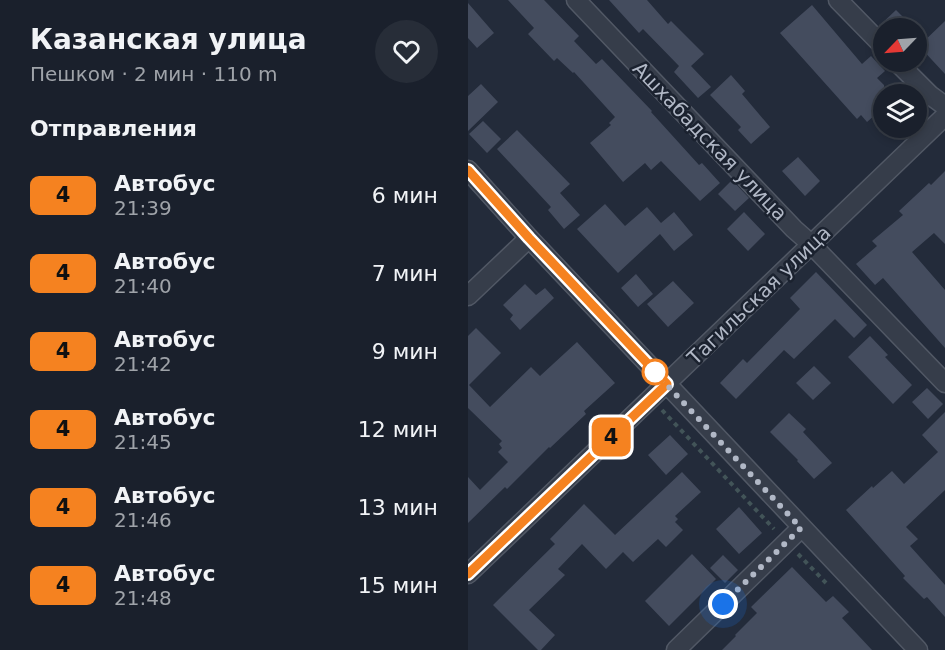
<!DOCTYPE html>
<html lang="ru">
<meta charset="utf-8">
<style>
:root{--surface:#1a202c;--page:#272d38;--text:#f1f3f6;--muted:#9fa3a9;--line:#383e48}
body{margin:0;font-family:"DejaVu Sans",sans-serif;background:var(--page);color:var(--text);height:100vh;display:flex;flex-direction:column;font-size:22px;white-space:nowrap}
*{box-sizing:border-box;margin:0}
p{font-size:20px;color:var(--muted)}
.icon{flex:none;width:33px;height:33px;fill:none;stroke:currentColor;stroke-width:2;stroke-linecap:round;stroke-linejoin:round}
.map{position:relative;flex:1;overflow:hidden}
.details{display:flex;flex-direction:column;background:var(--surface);width:468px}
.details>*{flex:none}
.badge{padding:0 12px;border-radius:9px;font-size:21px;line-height:39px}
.needle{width:39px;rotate:245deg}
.controls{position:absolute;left:405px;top:18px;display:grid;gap:12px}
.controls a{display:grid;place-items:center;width:54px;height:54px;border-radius:50%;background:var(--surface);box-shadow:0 3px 9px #0003,0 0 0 2px var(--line);font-size:30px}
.you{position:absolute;width:30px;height:30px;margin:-15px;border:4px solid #fff;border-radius:50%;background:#1a73e8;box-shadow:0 0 0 9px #1a73e833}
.map>.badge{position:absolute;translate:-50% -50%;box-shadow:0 0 0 3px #fff}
h2{padding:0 30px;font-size:22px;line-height:54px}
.round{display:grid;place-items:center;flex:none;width:63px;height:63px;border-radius:32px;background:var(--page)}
.summary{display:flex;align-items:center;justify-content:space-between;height:102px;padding:0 30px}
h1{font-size:28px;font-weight:700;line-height:45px}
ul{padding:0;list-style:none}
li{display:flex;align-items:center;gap:18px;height:78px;padding:0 30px}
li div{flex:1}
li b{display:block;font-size:22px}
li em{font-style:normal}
li .badge{min-width:66px;font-weight:700;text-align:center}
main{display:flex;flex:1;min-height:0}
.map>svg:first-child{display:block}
.building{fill:#444c5e}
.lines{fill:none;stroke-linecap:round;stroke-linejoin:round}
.minor-casing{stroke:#515865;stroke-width:21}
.path{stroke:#425458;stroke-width:4;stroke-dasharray:4.5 4.5;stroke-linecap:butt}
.minor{stroke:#363d4a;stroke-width:18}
.line-casing{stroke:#fff;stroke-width:14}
.line{stroke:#f58220;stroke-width:9}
.walk{stroke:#b1b8c6;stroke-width:6;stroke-dasharray:0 10.8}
.stop-dot{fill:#fff;stroke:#f58220;stroke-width:3}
.labels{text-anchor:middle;stroke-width:5;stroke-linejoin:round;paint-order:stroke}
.street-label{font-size:20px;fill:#b1b8c6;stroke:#1b222f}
</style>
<main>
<section class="details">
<div class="summary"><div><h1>Казанская улица</h1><p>Пешком · 2 мин · 110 m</p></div><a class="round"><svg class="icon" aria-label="heart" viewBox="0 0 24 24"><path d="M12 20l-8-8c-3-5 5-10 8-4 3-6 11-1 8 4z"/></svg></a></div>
<h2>Отправления</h2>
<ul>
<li><span class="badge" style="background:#f58220;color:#111">4</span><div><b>Автобус</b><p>21:39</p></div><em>6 мин</em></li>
<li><span class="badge" style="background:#f58220;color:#111">4</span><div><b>Автобус</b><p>21:40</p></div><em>7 мин</em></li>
<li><span class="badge" style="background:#f58220;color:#111">4</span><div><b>Автобус</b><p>21:42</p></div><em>9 мин</em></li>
<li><span class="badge" style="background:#f58220;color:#111">4</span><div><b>Автобус</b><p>21:45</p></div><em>12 мин</em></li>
<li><span class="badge" style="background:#f58220;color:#111">4</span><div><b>Автобус</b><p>21:46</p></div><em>13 мин</em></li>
<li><span class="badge" style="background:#f58220;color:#111">4</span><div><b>Автобус</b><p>21:48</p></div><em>15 мин</em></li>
</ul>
</section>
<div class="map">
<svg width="477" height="650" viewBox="0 0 477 650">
<rect width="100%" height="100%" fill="#232b3a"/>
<path class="building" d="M40,0H76L111,36L106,41L128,64L134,59L184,111L183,112L231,165L234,163L252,183L232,201L193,161L183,170L177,163L155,182L122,143L143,125L141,123L147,117L106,72L105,73L89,58L86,61L60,34L66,28Z
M141,0H179L200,24L203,21L236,54L223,66L243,87L230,98L206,72L211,66L175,29L171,33Z
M0,3L26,33L9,48L0,38Z
M344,5L394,64L403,56L417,71L409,78L416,85V107L399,122L393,115L389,119L312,33Z
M428,10L446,28H414L411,26Z
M477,21V74L451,46Z
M263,75L277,91L274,94L302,127L283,144L270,130L273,127L242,95Z
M13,84L30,102L0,131V96Z
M15,121L33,139L19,153L1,134Z
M49,130L102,184L92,193L112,215L96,229L80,210L83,207L29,149Z
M330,157L352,181L337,196L314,171Z
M477,171V244L466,233L444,252L477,290V348L415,278L407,285L388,264L409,246L404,241L435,215L431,211L461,183L463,185Z
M264,180L281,198L267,211L250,194Z
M137,204L157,226L179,207L193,223L206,212L225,235L206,251L192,234L150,273L109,229Z
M276,212L297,234L280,251L259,229Z
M348,272L399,325L386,338L367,319L326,359L316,350L268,399L252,383L275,359L279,363L332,309L322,298Z
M168,274L185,294L170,307L153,288Z
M205,281L226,303L200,327L179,304Z
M57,284L68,295L77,288L86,298L52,330L42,319L45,315L35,305Z
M8,328L33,353L1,385L22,407L63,367L72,376L109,342L147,383L116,411L118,414L82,448L81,447L39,489L37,487L0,523V477L12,490L40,462L30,452L34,448L31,444L34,441L0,408V336Z
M402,336L420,355L417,357L444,385L425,404L380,357Z
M346,366L363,383L345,400L328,383Z
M459,388L475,404L460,419L444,402Z
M477,412V490L438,527L450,539L442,546L477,585V617L459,597L456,599L435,578L437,576L378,510L404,486L405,488L424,471L436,484L470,452L454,435Z
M321,413L338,429L335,432L364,463L346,479L329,461L330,460L302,432Z
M202,435L220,454L198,475L180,455Z
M214,472L233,492L207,516L210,519L207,522L215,530L198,547L190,539L165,562L155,552L138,569L114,544L90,569L97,575L61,610L87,635L73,650H70L25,605L87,544L82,539L116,504L147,535Z
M271,507L294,533L271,554L248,529Z
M224,554L248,579L201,626L177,601Z
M255,555L270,570L257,583L242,568Z
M324,567L358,602L365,596L381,612L374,618L404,650H254L268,636L267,635L289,613L283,607Z"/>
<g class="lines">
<defs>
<path id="minor" d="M108,0L326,229L343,244L477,383
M370,0L416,47
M429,62L462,95L477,106
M0,170L61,238L450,650
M0,296L61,238
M0,574L477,116
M208,650L333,528"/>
</defs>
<use href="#minor" class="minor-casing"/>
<path class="path" d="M194,410L306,529
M330,554L358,583"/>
<use href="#minor" class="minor"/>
</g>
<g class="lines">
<defs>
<path id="line" d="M0,170L61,238L199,384L0,574"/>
</defs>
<use href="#line" class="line-casing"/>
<use href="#line" class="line"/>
<path class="walk" d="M187,372L183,368L333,528L255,604"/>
</g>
<circle class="stop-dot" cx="187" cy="372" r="12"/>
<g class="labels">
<g class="street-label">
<text transform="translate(242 141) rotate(46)" y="7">Ашхабадская улица</text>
<text transform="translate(291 295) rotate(-44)" y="7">Тагильская улица</text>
</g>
</g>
</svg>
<div class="controls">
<a><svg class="needle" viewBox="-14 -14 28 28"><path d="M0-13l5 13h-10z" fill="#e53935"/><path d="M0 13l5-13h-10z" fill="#9fa3a9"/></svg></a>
<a><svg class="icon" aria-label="layers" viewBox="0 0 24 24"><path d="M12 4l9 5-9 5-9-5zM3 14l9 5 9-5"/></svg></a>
</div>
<div class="you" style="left:255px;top:604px"></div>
<b class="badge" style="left:143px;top:437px;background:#f58220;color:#111">4</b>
</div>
</main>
